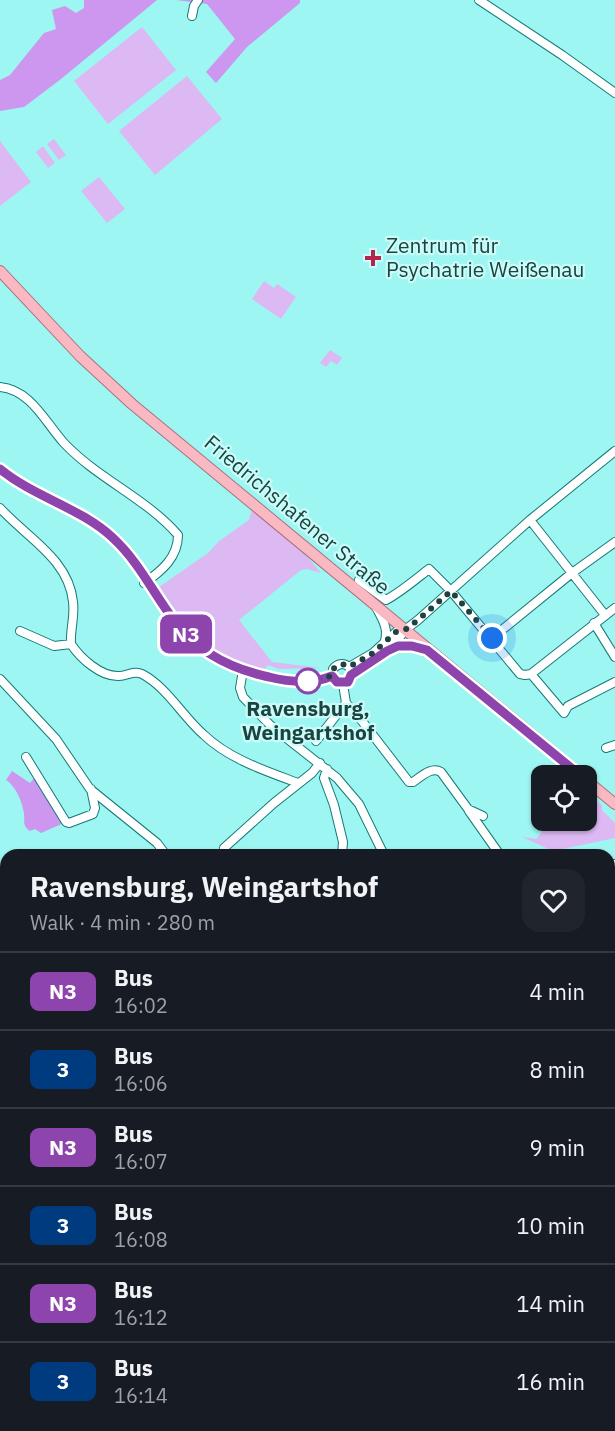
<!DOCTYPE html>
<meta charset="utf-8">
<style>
:root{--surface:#171b24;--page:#20242c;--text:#f1f3f6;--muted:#9ea1a6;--line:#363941}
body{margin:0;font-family:"IBM Plex Sans",sans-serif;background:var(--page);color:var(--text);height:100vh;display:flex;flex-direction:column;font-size:22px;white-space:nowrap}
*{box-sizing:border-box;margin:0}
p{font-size:20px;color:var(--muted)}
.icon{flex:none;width:33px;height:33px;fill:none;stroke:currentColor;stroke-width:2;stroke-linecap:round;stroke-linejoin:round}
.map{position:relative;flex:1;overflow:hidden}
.details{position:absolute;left:0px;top:849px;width:615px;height:582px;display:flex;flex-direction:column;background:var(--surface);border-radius:18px 18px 0 0;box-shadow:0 2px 4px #0004}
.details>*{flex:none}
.badge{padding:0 12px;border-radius:9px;font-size:21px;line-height:39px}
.controls{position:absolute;left:531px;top:765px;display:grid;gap:12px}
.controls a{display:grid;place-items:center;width:66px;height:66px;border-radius:12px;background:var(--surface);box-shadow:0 2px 4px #0004;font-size:30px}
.you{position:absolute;width:30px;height:30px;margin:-15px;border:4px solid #fff;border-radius:50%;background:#1a73e8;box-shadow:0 0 0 9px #1a73e833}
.map>.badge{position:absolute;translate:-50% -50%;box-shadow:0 0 0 3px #fff}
.round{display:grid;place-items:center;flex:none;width:63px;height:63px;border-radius:18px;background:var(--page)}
.headline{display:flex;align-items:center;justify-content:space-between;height:102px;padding:0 30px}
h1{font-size:28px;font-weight:700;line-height:45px}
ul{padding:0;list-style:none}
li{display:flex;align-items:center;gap:18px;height:78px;padding:0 30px;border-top:2px solid var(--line)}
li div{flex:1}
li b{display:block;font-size:22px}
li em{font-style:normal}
li .badge{min-width:66px;font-weight:700;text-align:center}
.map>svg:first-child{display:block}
.green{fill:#dcb9f2}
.forest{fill:#cd96ef}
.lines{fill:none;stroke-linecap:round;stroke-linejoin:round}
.minor-casing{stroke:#157a77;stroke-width:10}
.major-casing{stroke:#aa717a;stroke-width:12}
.minor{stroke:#fff;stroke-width:8}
.major{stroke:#fab9c2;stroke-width:10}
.line-casing{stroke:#fff;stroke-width:14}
.line{stroke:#8e44ad;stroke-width:9}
.walk{stroke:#1d4341;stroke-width:6;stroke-dasharray:0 10.8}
.poi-dot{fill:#b5244b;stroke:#cafcf9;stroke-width:2}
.stop-dot{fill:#fff;stroke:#8e44ad;stroke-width:3}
.labels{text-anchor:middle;stroke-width:4.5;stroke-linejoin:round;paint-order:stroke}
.poi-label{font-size:21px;fill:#1d4341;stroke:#cafcf9;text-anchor:start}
.street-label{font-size:21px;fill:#1d4341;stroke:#cafcf9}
.stop-label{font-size:21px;font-weight:bold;fill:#1d4341;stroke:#cafcf9}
</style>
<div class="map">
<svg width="615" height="1431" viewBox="0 0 615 1431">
<rect width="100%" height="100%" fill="#9df6f2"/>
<path class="green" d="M142,27L176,70L108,124L74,81Z
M187,76L222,119L155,175L119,131Z
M54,139L66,155L59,160L47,144Z
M0,141L31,182L0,206Z
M43,146L55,163L48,168L36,152Z
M99,177L125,209L107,223L81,191Z
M264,281L274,288L277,284L296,297L281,319L252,299Z
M330,350L342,358L337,365L331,361L326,367L320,363Z
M252,509L305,554L321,573L307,569L301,570L239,620L272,662L320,668L279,669L268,665L263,671C211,657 188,629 159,587L208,553L219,541L249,520Z
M587,794L602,805V810L615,823V838L553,851L522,837L536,839L551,821L586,820Z
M226,1425H352L347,1431H250Z"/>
<path class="forest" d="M84,0H157L61,79L24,107L0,111V80L10,75L44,33L56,29L52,10L65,6L76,13L84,8Z
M176,0H300V3L247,47L216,83L206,72L235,39L207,4Z
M12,771L30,783L35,777L64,823L41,833L35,829L30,831C22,826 25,822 24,814C23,803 15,785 6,780Z
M6,935V996L0,990V939Z
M615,1394V1431H573L580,1425H609V1400Z
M390,1425H457L459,1431H389Z"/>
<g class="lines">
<defs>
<path id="minor" d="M479,0L562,55L615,93
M192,16L194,6L198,0
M0,387C31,390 45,422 64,443C98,479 146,498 178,535C178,557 162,571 144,583
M0,469C34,498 81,508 113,538C140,563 154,595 176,623C200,653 232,669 269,677C289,682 313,684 332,676
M0,508C26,537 69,559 73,602C75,616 70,630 71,644C80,658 101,677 119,676C127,676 134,670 142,674C167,687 183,717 204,735C229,759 266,771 298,783
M530,520L605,615
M359,580L386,600C401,592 416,579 429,569L451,591L520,674L525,675L531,674
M377,609C384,622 389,630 384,644
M594,623L615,657
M20,631L54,646L71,644
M492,638L572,573L615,542
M391,649L405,645L427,650
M349,667L373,653L396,632L405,630L418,620L530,520L615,451
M243,670L240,688L243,697L270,725L337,778L359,804L384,855
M531,674L564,713L568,706L615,682
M531,674L615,608
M332,676L337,683L348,682C363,661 391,653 405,630
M332,676L333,669C337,664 343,662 349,667
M0,679L56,739L90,789L157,843L166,855
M343,684L346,703L362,721L409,782H413C421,777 431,766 441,772L468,809L483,816
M316,741L346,703
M606,748L615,745
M26,757L66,822L69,823L93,814L95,808L91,789
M327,769L324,778L334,805L343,842L342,855
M469,811L500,855
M224,848L274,803L312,773L320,763
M609,866L615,864
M609,885L615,892
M609,925L615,932
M609,982L615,977
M609,987L615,994
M609,1064L615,1058
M609,1126L615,1131
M611,1308L615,1312
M0,1309L6,1312
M609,1373L615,1378
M205,1425L232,1431
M471,1425L474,1431"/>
<path id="major" d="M0,271L80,356L132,404L582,776
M586,780L615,804"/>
</defs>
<use href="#minor" class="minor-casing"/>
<use href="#major" class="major-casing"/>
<use href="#minor" class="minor"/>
<use href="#major" class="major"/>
</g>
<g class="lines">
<defs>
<path id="line" d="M0,469C34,497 81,508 113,538C140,563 154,595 176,623C199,653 232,669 269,677C289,682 313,684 332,676L337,682H348L351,675L387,651L398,646H412L427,650L581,776"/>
</defs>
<use href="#line" class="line-casing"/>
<use href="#line" class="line"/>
<path class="walk" d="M308,681L332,676C332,666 340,661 349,667L373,653L396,632L405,630L418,620L451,591L492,638"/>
</g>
<path class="poi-dot" d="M370 249h6v6h6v6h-6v6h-6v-6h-6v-6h6z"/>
<circle class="stop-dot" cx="308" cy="681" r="12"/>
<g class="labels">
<g class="poi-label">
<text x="386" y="253">Zentrum für<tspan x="386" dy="24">Psychatrie Weißenau</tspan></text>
</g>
<g class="street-label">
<text transform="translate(297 515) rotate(40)" y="7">Friedrichshafener Straße</text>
</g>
<g class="stop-label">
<text x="308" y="716">Ravensburg,<tspan x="308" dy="24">Weingartshof</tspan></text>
</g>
</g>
</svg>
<div class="controls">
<a><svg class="icon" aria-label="locate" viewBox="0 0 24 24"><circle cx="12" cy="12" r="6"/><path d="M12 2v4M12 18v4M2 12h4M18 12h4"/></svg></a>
</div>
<div class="you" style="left:492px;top:638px"></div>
<b class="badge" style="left:186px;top:634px;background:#8e44ad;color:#fff">N3</b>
<section class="details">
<div class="headline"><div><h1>Ravensburg, Weingartshof</h1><p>Walk · 4 min · 280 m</p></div><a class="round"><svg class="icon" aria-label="heart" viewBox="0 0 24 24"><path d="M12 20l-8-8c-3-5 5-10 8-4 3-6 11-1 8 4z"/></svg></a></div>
<ul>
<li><span class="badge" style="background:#8e44ad;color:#fff">N3</span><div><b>Bus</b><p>16:02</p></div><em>4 min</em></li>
<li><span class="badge" style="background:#003b80;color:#fff">3</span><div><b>Bus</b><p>16:06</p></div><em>8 min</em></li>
<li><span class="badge" style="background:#8e44ad;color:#fff">N3</span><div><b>Bus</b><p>16:07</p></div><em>9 min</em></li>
<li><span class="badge" style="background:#003b80;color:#fff">3</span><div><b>Bus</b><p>16:08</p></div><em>10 min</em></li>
<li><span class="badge" style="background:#8e44ad;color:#fff">N3</span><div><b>Bus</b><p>16:12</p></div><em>14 min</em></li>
<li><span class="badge" style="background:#003b80;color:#fff">3</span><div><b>Bus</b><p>16:14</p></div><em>16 min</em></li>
</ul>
</section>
</div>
